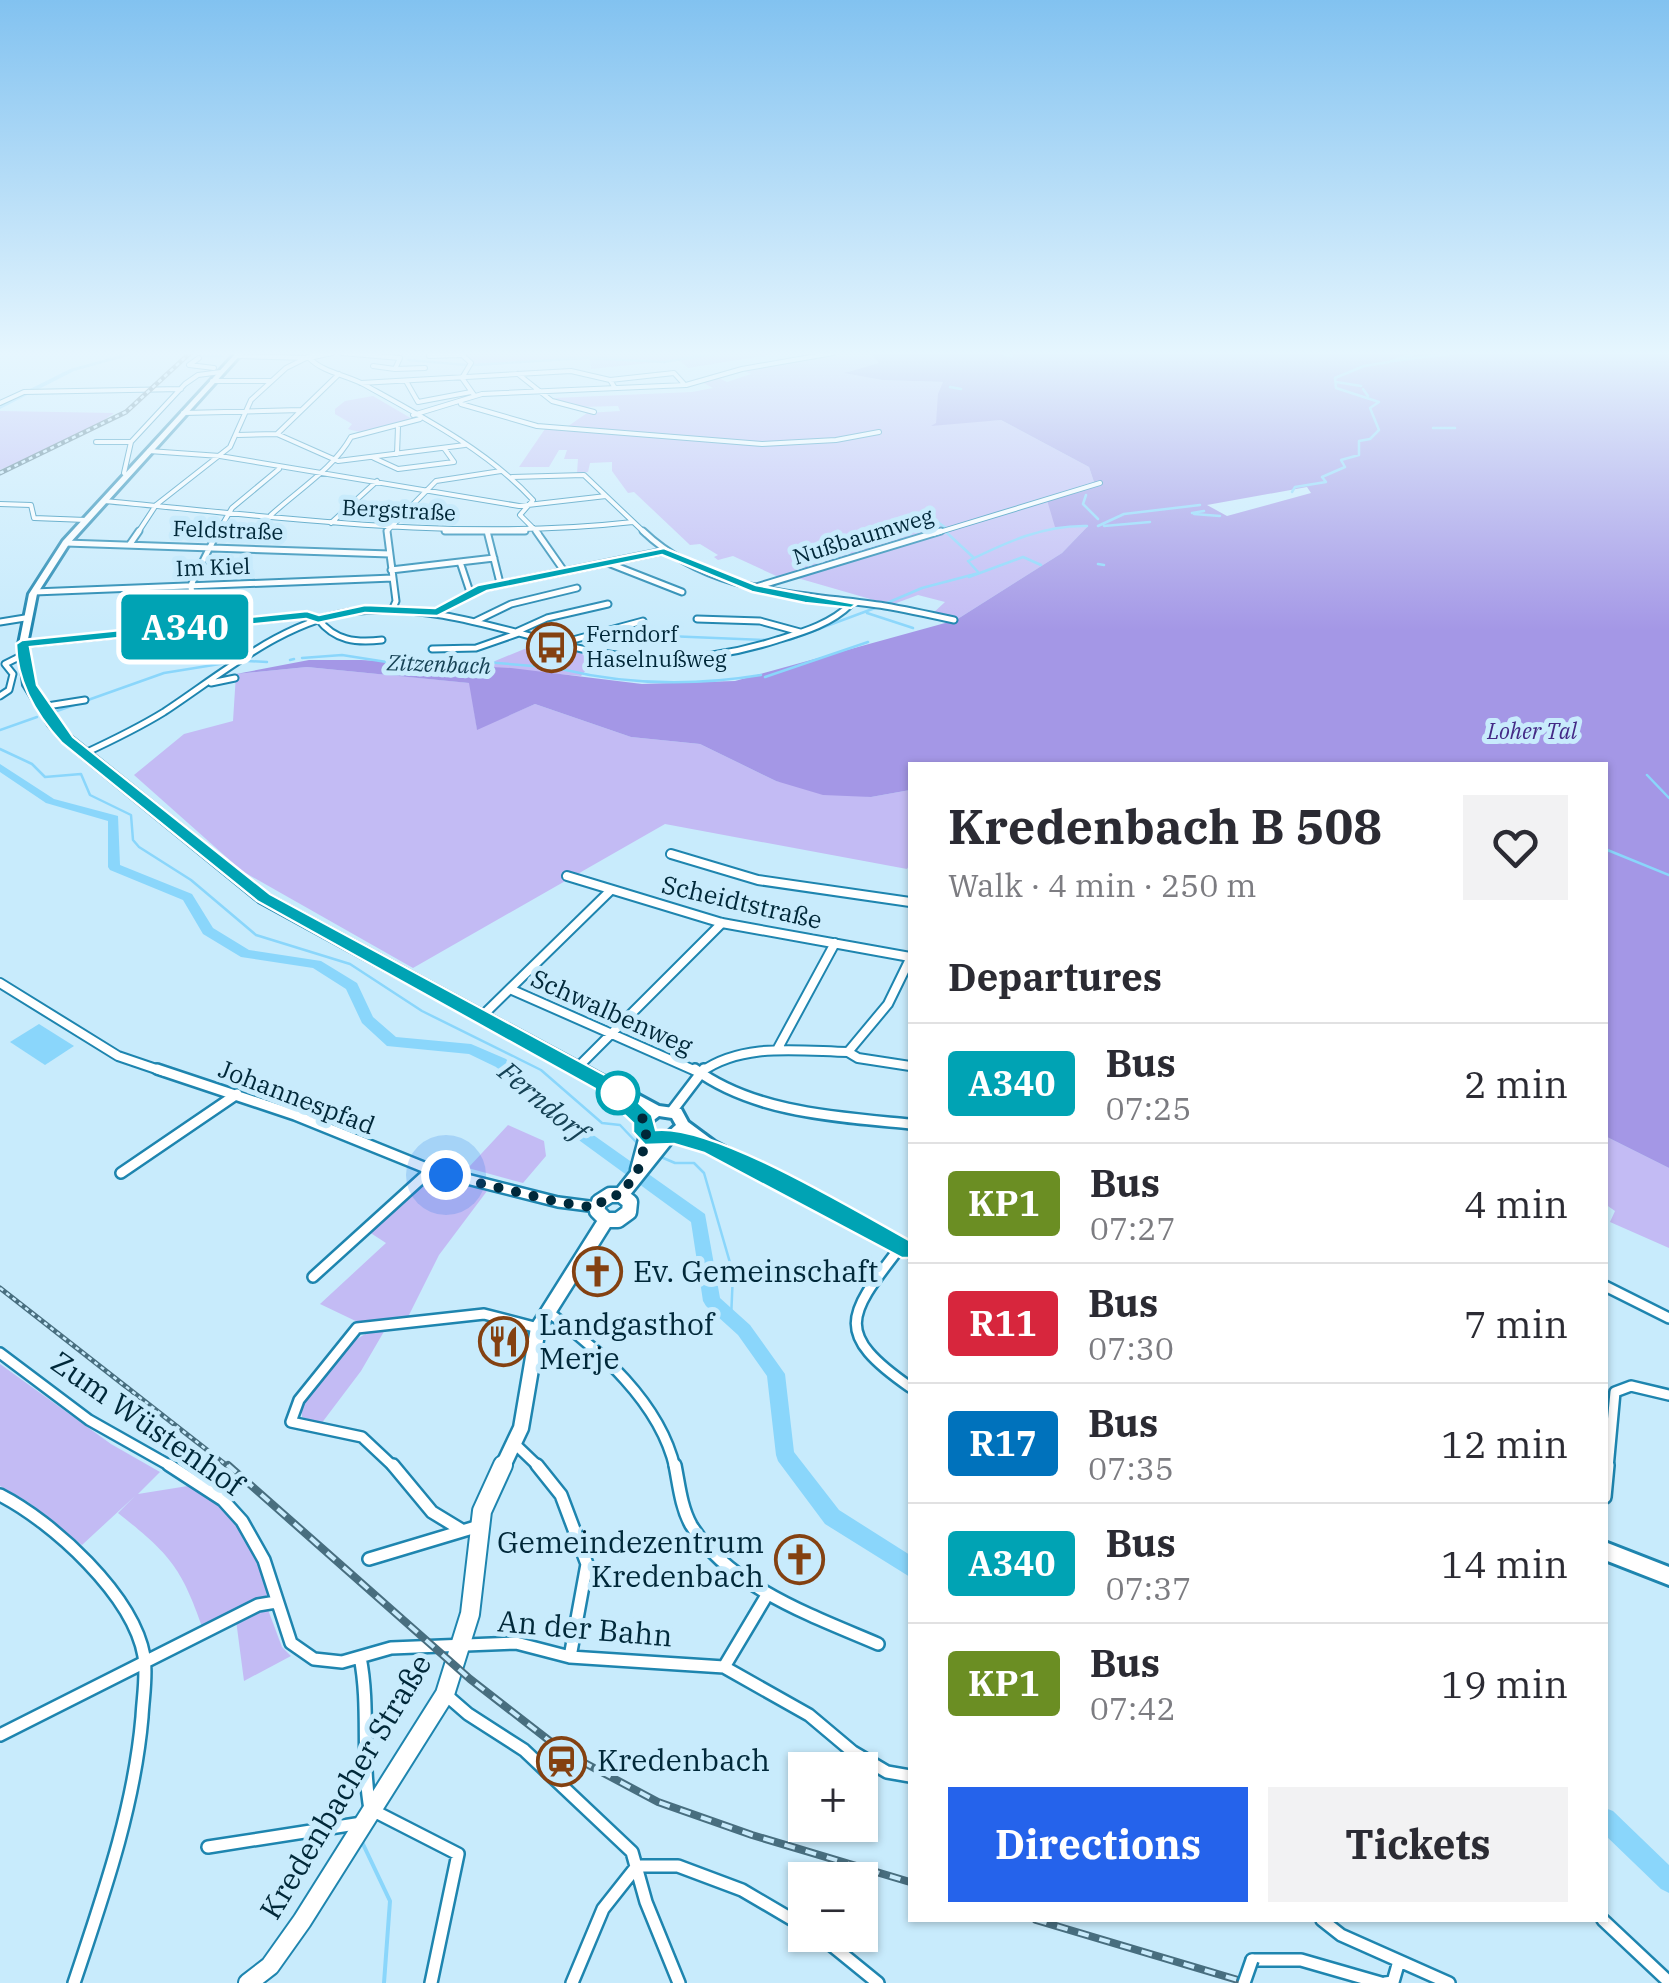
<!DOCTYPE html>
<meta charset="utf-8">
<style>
:root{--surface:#fff;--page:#f2f2f3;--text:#2b2b33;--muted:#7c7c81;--line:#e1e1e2;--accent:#2563eb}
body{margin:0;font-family:"IBM Plex Serif",serif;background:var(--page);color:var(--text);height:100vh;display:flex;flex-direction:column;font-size:38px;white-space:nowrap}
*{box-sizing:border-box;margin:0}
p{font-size:32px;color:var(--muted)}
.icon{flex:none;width:55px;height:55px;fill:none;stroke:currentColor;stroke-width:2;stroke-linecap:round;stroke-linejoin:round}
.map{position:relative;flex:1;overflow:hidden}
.panel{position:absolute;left:908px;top:762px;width:700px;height:1160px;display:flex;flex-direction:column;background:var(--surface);border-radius:0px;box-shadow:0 2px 8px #0004}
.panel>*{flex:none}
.badge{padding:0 20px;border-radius:8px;font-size:35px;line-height:65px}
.buttons{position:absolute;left:788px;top:1752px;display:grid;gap:20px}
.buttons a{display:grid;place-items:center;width:90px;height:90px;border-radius:0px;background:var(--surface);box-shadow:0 2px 8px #0004;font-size:50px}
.you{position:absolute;width:50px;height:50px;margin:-25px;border:8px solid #fff;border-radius:50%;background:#1a73e8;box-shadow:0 0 0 15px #1a73e833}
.map>.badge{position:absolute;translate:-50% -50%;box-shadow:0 0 0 5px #fff}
h2{padding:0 40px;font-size:38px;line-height:90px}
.round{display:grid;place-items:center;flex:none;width:105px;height:105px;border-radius:0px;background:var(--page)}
.headline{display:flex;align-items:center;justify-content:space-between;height:170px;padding:0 40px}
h1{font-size:48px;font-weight:700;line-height:75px}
.cta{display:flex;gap:20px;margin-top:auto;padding:20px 40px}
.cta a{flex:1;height:115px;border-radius:0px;background:var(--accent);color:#fff;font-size:40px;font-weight:700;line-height:115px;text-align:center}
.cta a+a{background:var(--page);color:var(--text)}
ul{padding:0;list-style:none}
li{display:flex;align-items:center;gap:30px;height:120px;padding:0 40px;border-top:2px solid var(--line)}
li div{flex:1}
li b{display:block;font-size:38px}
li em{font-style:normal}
li .badge{min-width:110px;font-weight:700;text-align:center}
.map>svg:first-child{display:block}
.green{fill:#c3bbf4}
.forest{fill:#a497e6;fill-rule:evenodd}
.water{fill:#8ad6fb}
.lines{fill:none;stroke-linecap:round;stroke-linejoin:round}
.stream-far1{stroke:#8ad6fb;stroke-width:2.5}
.stream{stroke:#8ad6fb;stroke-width:4}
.river{fill:#8ad6fb;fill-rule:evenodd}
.street-far4-casing{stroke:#1e85af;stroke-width:6}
.street-far3-casing{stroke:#1e85af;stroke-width:9}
.street-far2-casing{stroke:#1e85af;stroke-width:12}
.street-far1-casing{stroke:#1e85af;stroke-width:14}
.street-casing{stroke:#1e85af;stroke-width:16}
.secondary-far1-casing{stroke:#1e85af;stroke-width:19}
.secondary-casing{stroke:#1e85af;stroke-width:22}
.primary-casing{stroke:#1e85af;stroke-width:6}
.street-far4{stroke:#fff;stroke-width:4}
.street-far3{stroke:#fff;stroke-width:5}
.street-far2{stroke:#fff;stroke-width:8}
.street-far1{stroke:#fff;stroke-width:9}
.street{stroke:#fff;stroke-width:11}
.secondary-far1{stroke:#fff;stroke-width:14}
.secondary{stroke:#fff;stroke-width:18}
.primary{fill:#fff;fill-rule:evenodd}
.rail-far1-casing{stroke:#486e7f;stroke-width:5}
.rail-casing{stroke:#486e7f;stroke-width:8}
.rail-far1{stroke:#c8ebfc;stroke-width:2.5;stroke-dasharray:4;stroke-linecap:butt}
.rail{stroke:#c8ebfc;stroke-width:4;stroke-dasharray:11;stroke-linecap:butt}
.street-bridge-casing{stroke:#1e85af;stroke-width:16;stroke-linecap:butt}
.street-bridge{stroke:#fff;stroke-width:11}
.line{fill:#00a3b4;stroke:#fff;stroke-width:2.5}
.walk{stroke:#002839;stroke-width:10;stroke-dasharray:0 18}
.stop-dot{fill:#fff;stroke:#00a3b4;stroke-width:5}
.labels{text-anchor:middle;stroke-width:10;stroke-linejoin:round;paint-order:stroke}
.far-street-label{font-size:22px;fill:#002839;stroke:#c8ebfc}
.far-poi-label{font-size:22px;fill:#002839;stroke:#c8ebfc;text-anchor:start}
.far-water-label{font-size:22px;font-style:italic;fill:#164255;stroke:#c8ebfc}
.far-park-label{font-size:22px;font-style:italic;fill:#442a86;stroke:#c8ebfc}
.street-label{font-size:25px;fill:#002839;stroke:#c8ebfc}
.water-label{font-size:28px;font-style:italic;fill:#164255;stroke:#c8ebfc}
.near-poi-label{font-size:30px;fill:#002839;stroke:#c8ebfc;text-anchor:start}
.near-street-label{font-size:30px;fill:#002839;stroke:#c8ebfc}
</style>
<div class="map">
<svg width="1669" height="1983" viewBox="0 0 1669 1983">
<rect width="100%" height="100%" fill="#c8ebfc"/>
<path class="green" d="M461,353H781L688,368L679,360L591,369L590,359H585L472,366Z
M829,353H871L880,363L847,372L882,380L943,382L936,423L1001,420L1089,467L1095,485L1071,524L1089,525L1062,553L956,620L931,615L945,602L918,595L891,605L794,577L785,580L733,556L718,560L714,557L718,555L700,544L690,545L634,492L628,493L612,471V462L590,463L588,472L577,473L578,459H564L567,450H559L549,467H519L547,426L567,427L587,413L620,411L618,406L577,407L554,398L692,392L713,388L698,380L714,376L727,382L751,374L740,369Z
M373,396L414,420C392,427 371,437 348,429L352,424L335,414V409L345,401Z
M0,411L114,413L93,428L0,470Z
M539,643L597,657L581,676L491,668L495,661Z
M307,667L470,683L477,729L535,704L631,737L700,744L776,781L871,797L910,790V864L907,869L665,824L413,968L242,871L134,775L184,734L233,721L236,674Z
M508,1125L544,1141L546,1156L523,1183L468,1168Z
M1605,1136L1669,1168V1248L1610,1222L1615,1211L1605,1204Z
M439,1179L487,1191L439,1255L407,1319L364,1325L320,1304L386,1243L369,1232L421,1185Z
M386,1328L361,1371L321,1424L302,1417V1406C325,1374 345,1333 386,1328Z
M0,1364L111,1444L160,1472L138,1494L194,1485C241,1514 255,1546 271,1597L204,1632C182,1568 171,1555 118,1513L135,1496L82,1545L28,1502L0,1486Z
M267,1607L282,1647L291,1656L244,1681L236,1620Z"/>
<path class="forest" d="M871,353H1669V1168L1605,1136V765H910V790L871,797L823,795L776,781L700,744L631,737L535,704L477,730L469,683L307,667L236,674L309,660H361L511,668L642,684L735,681L956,620L1062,553L1088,526L1055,527L1047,500L1095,485L1089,467L1001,420L931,426L936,423L938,394L943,382L882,380L844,373L879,363ZM1307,487L1311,493L1227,516L1207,505Z"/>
<path class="water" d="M39,1024L74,1046L45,1065L10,1042Z"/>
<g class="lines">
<path class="stream-far1" d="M999,353L1012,356
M695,354H705
M201,356H222
M408,360L467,365
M1391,361L1418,353
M1392,361L1458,353
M473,365L586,358L664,362L719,353
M1336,382L1361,386
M950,387L961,389
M1363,389L1368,396
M1433,428H1455
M1292,492L1295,487L1326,482L1322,477L1345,467L1341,460L1359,455V441L1370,439L1379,430L1370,408L1379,402L1336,388L1335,378L1364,366L1389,362
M1086,495L1083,504L1098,519
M922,511L946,528
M1192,513L1204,511
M1194,514L1220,516
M1098,526L1124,514L1200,505
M1104,526L1150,522
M946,532L973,557
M1098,564L1104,565
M969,577L1023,557L1041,565
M887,603L922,588L979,573L968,561C1007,542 1043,525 1087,526
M867,613L913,628
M789,640L875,608
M584,643L667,636L767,640
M302,658L342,655L393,663L453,665L472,661L558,668L569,653
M290,660L294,659
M247,661L267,662
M561,669C627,685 694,686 761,675
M765,677L868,642
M88,700L164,673L226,663
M54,712L80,703
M0,730L37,717
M0,749L32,764L45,777L81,774L90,795L131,815L133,840L139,847L191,880L256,935L350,964L422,1011L541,1070L602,1123L620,1125L637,1143
M1647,775L1669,798
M1605,849L1669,875
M661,1157L675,1163H694L704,1173L733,1273L731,1319"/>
<path class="stream" d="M362,1842L390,1901L384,1983"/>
<path class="river" d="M128,353H139L74,371L0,409V404L70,369Z
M0,764L54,799L118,816L120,865L192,894L213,928L249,950L321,961L357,983L373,1017L396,1037L471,1044L506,1059L575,1122L705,1214L720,1298L750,1325L785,1374L794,1452L839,1510L910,1555V1577L825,1524L778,1461L776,1455L767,1376L738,1335L706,1306L703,1301L691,1222L565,1130L496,1067L469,1054L387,1046L362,1023L346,989L313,968L241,957L203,934L183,900L110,870L108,867V821L46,803L0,772Z
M1605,1808L1613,1811L1669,1865V1893L1661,1889L1605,1835Z"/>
<defs>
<path id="street-far4" d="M342,353L400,358L395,369L425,368
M460,353L471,363L462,378L474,395
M236,356L309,358L332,353
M429,356L461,355
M199,358L189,365L214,368
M309,358C324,373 347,375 365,385C423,417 488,451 533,500L520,515L539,534
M373,366L395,369
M518,374L552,401L594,412
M610,380L674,373L685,385
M212,381H271
M406,381L418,402L471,392
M361,383L571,371L610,380L615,388
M0,403L24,392L181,389
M461,404L537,426L762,444L836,440L879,432
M183,413L301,410
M413,415L482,394L686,385L742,369L833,353
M277,434L339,374
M238,435L277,434L338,461L465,445
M96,442H131
M149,451L220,456L519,506L606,496
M397,454L398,427
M374,458L398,469L454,462L444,448
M127,476L124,473L131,442L185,384L198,375L221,372
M512,477L584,475L646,534
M104,501C281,517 455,542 633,522
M0,504L31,505L34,518L86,520
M271,515C298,490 334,468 351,437L420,419
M331,523L377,481
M387,531L436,481L501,471
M137,534L156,505L230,447L251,400L286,368L316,353
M217,534L232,508L279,469
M933,534L1100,483"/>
<path id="street-far3" d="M387,531L396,601L393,608
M445,531H525
M487,531L500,583
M536,531L564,571
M643,531C710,595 800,593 885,606C908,610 931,615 954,620
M66,543L390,554
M130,544L139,531
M460,562L470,592
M608,563L682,592
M391,570L494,558
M756,587L941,531
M34,592L393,578
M438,611L483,588L664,551
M318,619C335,641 356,643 382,640
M697,619L760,621L800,632
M476,621L511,604L577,588
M0,622L25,618
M194,626L191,585L218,531
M516,632L547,618L608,604
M23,644L307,615L318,619
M558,644L643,621
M432,649L476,648L519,633
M211,683L235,678
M0,696L9,690L13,674L5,664L23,655
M41,707L85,700
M83,754C111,741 138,728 164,712C222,674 286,618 358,611C437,604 506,632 582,649C648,664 712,661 777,640C803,632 831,624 851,604"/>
<path id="street-far2" d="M671,854L758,880L910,902
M567,876L722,923L910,957
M0,983L118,1056L165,1072
M510,989L698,1072
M480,1018L611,890
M777,1050L835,943
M848,1052L858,1058L910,1066
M576,1069L722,923
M701,1072C743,1042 799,1051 848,1052L888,1004L910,959"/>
<path id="street-far1" d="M157,1069L295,1115L431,1170L558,1202L597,1207
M695,1069C754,1113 839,1117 910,1124
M672,1111L704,1069
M121,1173L237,1094
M901,1246C849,1314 831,1332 910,1387
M313,1277L431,1170
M1605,1286L1669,1318
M547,1311C599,1350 660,1402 675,1468
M0,1353L89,1420L174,1468
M1615,1392L1631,1386L1669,1395
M516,1445L540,1468
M395,1468L362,1437L291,1422L299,1400L357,1328L484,1314L538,1328
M1608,1468L1615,1392"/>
<path id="street" d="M169,1465L223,1500L242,1521L264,1560L291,1643L314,1659L342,1662L391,1648L516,1643L570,1657L724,1667L809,1715L853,1752L887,1772L910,1776
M393,1465L432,1512L460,1529
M537,1465L561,1495L587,1564L570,1657
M675,1465C679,1485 681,1507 691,1525C729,1587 815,1617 878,1644
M0,1495C53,1522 133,1595 144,1656C147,1676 143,1697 142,1717C134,1809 103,1896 74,1983
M1605,1497L1608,1465
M369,1559L479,1526
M360,1657C370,1707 361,1758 370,1809L458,1854L431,1983
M724,1667L767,1595
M445,1694L468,1714L524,1750L632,1852L646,1902L679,1983
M0,1735L258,1605L276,1602
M208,1847L362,1823
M1322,1920L1341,1935L1449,1983
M1603,1920L1669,1982
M819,1935L878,1983
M1252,1960H1301L1381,1983
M572,1983L603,1909L637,1866H678L742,1890L805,1927
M1385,1983L1393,1982L1399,1961"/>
<path id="secondary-far1" d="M638,1170L647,1136
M621,1195L665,1140
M606,1220H618L629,1212L630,1202L621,1195
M606,1220L597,1211L599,1202L610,1195H621
M502,1468L521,1428L538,1328L606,1220"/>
<path id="secondary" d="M248,1983L270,1966L302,1921L445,1694L470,1614L482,1511L503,1465"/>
<path id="primary" d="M236,353H242L69,544L37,594L27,644L34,685L56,721L72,738L267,895L659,1106L681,1109L688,1122L715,1142L910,1244V1257L705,1150L684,1134C669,1147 650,1148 637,1132V1120L646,1112L259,901L64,742L49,725L24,685L19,644L29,594L63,541ZM659,1116L672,1118L676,1125L666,1134H657L651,1130V1122Z
M1605,1542L1669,1567V1585L1605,1560Z"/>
</defs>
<use href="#street-far4" class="street-far4-casing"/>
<use href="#street-far3" class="street-far3-casing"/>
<use href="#street-far2" class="street-far2-casing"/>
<use href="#street-far1" class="street-far1-casing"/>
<use href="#street" class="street-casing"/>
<use href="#secondary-far1" class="secondary-far1-casing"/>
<use href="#secondary" class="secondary-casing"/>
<use href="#primary" class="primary-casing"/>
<use href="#street-far4" class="street-far4"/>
<use href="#street-far3" class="street-far3"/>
<use href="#street-far2" class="street-far2"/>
<use href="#street-far1" class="street-far1"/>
<use href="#street" class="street"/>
<use href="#secondary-far1" class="secondary-far1"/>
<use href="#secondary" class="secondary"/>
<use href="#primary" class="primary"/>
<defs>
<path id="rail-far1" d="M0,473L126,412L190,353
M0,1288L230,1468"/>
<path id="rail" d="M228,1465L470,1679L564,1752L658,1802L752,1835L910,1882
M1036,1920L1248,1983"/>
</defs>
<use href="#rail-far1" class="rail-far1-casing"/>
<use href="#rail" class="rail-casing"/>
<use href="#rail-far1" class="rail-far1"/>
<use href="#rail" class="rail"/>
<defs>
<path id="street-bridge" d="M1244,1983L1252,1960"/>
</defs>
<use href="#street-bridge" class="street-bridge-casing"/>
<use href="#street-bridge" class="street-bridge"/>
</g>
<linearGradient id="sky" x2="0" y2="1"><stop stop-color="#82c2f0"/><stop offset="0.56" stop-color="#e6f6fe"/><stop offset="1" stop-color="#e6f6fe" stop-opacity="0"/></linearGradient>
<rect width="1669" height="631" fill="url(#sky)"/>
<path class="line" d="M664,548L756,585L857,604L851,608L805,603L752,592L662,555L487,591L437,616L365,613L318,623L306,619L30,647L37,685L73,737L270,894L614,1080L652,1115L656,1130C715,1124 861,1214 918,1245L922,1251L918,1258H902L704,1153L674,1144L645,1145L633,1132V1123L599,1091L257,901L62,743C36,715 17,683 16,644L22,640L307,611L319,615L365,605L435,608L478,585Z"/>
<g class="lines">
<path class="walk" d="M446,1175L558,1202L597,1208L606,1196L621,1195L638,1170L647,1136L642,1128L644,1120L618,1093"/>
</g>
<defs>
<symbol id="bus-ring" viewBox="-11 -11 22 22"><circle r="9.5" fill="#c8ebfc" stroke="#844111" stroke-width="1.5"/><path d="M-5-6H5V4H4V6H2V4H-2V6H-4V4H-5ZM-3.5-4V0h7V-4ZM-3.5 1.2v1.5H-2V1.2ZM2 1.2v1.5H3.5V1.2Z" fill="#844111"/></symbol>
<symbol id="church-ring" viewBox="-11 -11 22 22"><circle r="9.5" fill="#c8ebfc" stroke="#844111" stroke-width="1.5"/><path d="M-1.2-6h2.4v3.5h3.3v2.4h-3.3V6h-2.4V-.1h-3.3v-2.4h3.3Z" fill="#844111"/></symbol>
<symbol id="restaurant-ring" viewBox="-11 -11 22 22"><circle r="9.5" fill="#c8ebfc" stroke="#844111" stroke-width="1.5"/><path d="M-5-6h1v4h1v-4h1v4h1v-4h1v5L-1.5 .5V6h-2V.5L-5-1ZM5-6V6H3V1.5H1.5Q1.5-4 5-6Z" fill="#844111"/></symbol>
<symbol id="station-ring" viewBox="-11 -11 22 22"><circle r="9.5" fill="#c8ebfc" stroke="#844111" stroke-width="1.5"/><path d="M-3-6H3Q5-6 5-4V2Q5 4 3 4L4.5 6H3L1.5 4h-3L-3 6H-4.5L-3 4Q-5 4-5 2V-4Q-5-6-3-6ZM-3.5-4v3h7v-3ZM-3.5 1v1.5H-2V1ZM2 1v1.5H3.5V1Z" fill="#844111"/></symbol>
</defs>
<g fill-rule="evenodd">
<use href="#bus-ring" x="524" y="620" width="55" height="55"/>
<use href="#church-ring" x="570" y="1244" width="55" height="55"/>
<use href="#restaurant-ring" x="476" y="1314" width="55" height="55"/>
<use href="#church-ring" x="772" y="1532" width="55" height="55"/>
<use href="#station-ring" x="534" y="1734" width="55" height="55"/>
</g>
<circle class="stop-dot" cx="618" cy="1093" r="20"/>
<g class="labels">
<g class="far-street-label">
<text transform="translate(399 510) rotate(3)" y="8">Bergstraße</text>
<text transform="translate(228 530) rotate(2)" y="8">Feldstraße</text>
<text transform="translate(863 536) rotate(-17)" y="8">Nußbaumweg</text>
<text transform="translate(213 567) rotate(-2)" y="8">Im Kiel</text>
</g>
<g class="far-poi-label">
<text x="586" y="642">Ferndorf<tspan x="586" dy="25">Haselnußweg</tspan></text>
</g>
<g class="far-water-label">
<text transform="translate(439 664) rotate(2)" y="8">Zitzenbach</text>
</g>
<g class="far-park-label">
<text x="1532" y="739">Loher Tal</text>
</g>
<g class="street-label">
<text transform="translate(742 902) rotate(13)" y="9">Scheidtstraße</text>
<text transform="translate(612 1012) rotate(24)" y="9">Schwalbenweg</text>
<text transform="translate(297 1097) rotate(21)" y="9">Johannespfad</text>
</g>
<g class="water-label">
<text transform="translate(543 1101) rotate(40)" y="10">Ferndorf</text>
</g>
<g class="near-poi-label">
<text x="633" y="1282">Ev. Gemeinschaft</text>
<text x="539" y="1335">Landgasthof<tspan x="539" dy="34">Merje</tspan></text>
<text x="764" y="1553" text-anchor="end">Gemeindezentrum<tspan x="764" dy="34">Kredenbach</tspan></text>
<text x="597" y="1771">Kredenbach</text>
</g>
<g class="near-street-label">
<text transform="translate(147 1424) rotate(35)" y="10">Zum Wüstenhof</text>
<text transform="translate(585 1629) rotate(5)" y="10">An der Bahn</text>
<text transform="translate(346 1787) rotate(-59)" y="10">Kredenbacher Straße</text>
</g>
</g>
</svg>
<div class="buttons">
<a>+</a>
<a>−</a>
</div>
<div class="you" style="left:446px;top:1175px"></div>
<b class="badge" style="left:185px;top:627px;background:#00a3b4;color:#fff">A340</b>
<section class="panel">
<div class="headline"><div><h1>Kredenbach B 508</h1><p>Walk · 4 min · 250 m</p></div><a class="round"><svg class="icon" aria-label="heart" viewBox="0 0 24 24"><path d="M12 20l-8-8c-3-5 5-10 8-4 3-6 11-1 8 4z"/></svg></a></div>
<h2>Departures</h2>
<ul>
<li><span class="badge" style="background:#00a3b4;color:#fff">A340</span><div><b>Bus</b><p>07:25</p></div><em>2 min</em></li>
<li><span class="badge" style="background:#6b8e23;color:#fff">KP1</span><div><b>Bus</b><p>07:27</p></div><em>4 min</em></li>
<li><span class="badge" style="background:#d7263d;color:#fff">R11</span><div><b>Bus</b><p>07:30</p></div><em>7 min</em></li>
<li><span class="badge" style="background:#0072bc;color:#fff">R17</span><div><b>Bus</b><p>07:35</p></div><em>12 min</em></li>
<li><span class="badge" style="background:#00a3b4;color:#fff">A340</span><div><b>Bus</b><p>07:37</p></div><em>14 min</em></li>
<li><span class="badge" style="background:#6b8e23;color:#fff">KP1</span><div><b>Bus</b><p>07:42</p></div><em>19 min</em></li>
</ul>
<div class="cta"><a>Directions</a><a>Tickets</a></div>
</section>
</div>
